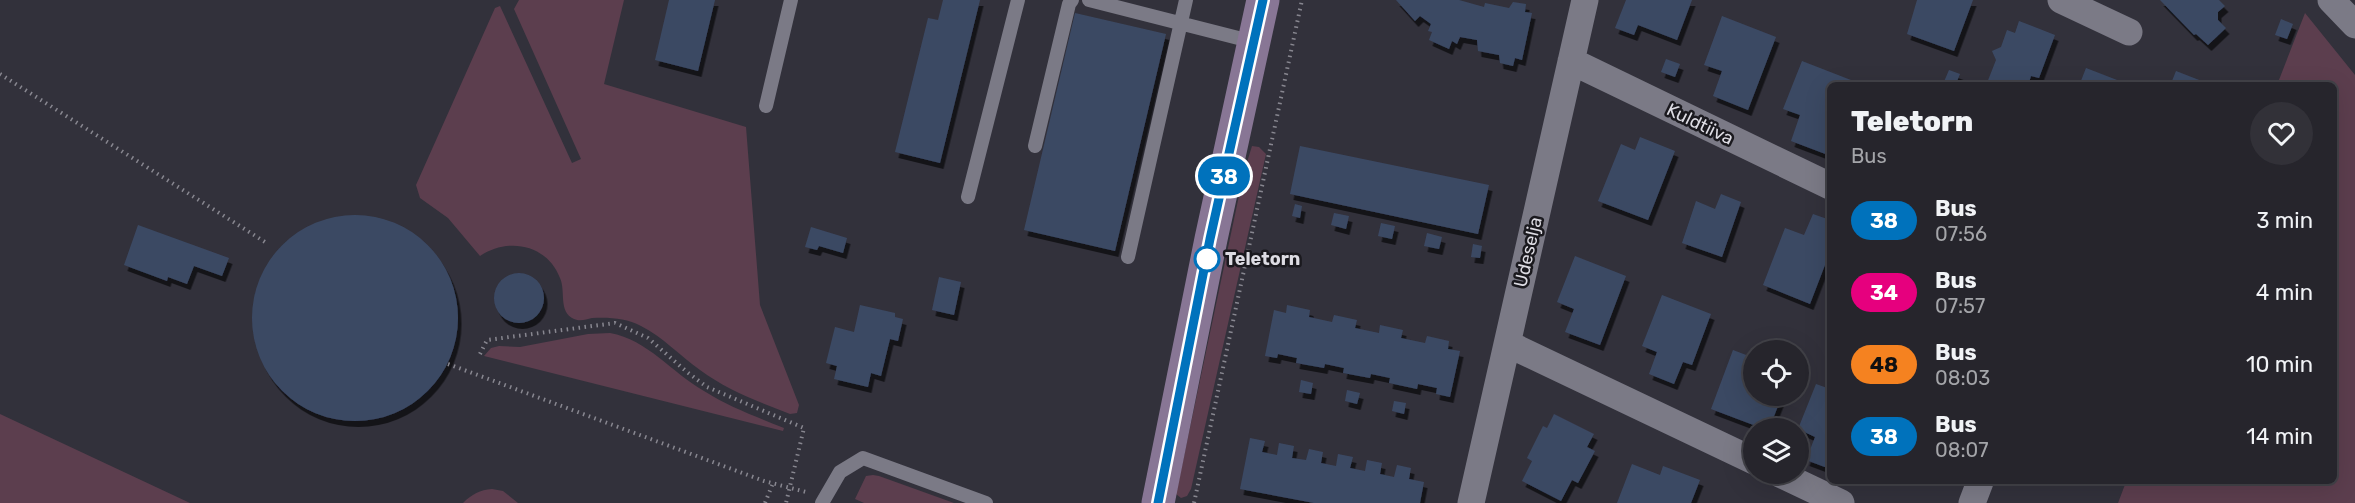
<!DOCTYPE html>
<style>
:root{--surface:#26252c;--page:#323138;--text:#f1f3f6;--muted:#a4a5a9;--line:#424248}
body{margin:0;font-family:Rubik,sans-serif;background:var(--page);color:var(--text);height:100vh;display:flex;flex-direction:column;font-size:22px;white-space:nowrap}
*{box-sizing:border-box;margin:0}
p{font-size:20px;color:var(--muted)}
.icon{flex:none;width:33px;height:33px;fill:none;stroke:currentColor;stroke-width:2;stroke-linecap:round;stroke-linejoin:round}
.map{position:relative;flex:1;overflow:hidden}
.drawer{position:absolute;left:1827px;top:82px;width:510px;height:402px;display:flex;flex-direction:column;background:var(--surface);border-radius:9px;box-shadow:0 6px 24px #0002,0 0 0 2px var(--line)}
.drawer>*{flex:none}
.badge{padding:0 12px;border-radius:20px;font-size:21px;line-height:39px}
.fabs{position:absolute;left:1743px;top:340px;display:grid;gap:12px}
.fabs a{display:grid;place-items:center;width:66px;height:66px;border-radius:50%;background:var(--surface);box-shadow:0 6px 24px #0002,0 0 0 2px var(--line);font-size:30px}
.map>.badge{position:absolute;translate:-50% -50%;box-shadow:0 0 0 3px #fff}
.round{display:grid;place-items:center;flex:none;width:63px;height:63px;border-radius:32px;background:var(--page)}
.headline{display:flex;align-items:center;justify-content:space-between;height:102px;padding:0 24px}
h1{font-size:28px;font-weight:800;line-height:45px}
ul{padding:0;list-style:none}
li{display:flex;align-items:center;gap:18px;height:72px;padding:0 24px}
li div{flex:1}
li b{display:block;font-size:22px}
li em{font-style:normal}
li .badge{min-width:66px;font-weight:700;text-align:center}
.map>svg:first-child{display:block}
.green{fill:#5c3e4e}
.building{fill:#3b4964;filter:url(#shadow)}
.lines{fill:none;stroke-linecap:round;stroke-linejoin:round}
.path{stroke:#888790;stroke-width:4;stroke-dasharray:1.5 4.5;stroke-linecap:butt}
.lane{stroke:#7b7a86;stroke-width:14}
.street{stroke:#7b7a86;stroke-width:27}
.secondary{stroke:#887695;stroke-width:33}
.line-casing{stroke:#fff;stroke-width:14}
.line{stroke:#0072bc;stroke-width:9}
.stop-dot{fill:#fff;stroke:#0072bc;stroke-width:3}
.labels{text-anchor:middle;stroke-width:5;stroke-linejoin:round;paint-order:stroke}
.street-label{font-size:18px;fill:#dddce3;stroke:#1a191e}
.stop-label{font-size:18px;font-weight:bold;fill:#dddce3;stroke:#1a191e;text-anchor:start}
</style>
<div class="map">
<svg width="2355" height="503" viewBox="0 0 2355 503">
<defs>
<filter id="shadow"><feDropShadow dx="3.5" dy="6" stdDeviation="0" flood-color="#0009"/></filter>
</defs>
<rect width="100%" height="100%" fill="#32313b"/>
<path class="green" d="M519,0H624L604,84L746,127L760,305L799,405L797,413L790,414C759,402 727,390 700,370C680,356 663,337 641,326C626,318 609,317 592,318C586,319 581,322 574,319C558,312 566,291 560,278C547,244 508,237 480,256L448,218L420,198L416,185L495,8L500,6L572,163L581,159L514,9Z
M2305,13L2355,75V503H2118L2126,482H2334V86L2277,85Z
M1252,146L1259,147L1266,154L1191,489L1187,496L1181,498L1176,494L1244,172Z
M610,333C648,340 671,372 704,391C729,407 757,417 784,428L783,431L484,356L491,348L499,346L520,347L588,334Z
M0,414L190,503H0Z
M873,475L879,476L954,503H864L855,499L866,476Z
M492,489L503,491L518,503H463C472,494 480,490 492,489Z"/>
<path class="building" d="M669,0H715L698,71L655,60Z
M943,0H980L940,163L895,152L928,18L938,20Z
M1396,0H1459L1484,7L1485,3L1509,8L1513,2L1526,4L1525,12L1532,13L1522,60L1515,58L1513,66L1500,63L1499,55L1478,51L1477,40L1460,37L1457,44L1452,41L1449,49L1429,40L1432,32L1428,31L1431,24L1420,16L1415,21Z
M1626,0H1692L1677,40L1638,25L1634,35L1615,28Z
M1917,0H1973L1954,51L1907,34Z
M2160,0H2219L2225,6L2218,12V20L2226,28L2208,45L2196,34L2194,35Z
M1075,13L1166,34L1115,251L1024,230Z
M1722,16L1776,37L1748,110L1713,96L1722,71L1704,65Z
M2281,19L2293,24L2287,39L2275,35Z
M2019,21L2055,35L2039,78L2031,76L2028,86H1995L1987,83L1996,60L1992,51L2001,47L2007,30L2015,33Z
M1666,59L1680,64L1675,77L1661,72Z
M1802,61L1856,82L1855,86H1830V150L1828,155L1791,141L1800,115L1783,109Z
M2086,68L2130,85V86H2079Z
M1949,70L1960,74L1955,86L1943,84Z
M2176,71L2212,85V86H2170Z
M1640,137L1675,151L1648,220L1598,201L1621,144L1635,150Z
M1300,146L1489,185L1478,234L1290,194Z
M1721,194L1741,202L1722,257L1682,243L1696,201L1715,209Z
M1295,204L1302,206L1300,218L1292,216Z
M1334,213L1349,216L1346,229L1331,225Z
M1813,214L1830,220V252L1810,304L1763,285L1785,228L1804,235Z
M252 318a103 103 0 1 1 206 0a103 103 0 1 1-206 0Z
M1381,223L1395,226L1392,239L1378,236Z
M138,225L229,258L222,276L194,266L187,284L168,277L167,281L124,265Z
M811,227L847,238L843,253L819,246L817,250L805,247Z
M1427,233L1442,237L1439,249L1424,246Z
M1473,244L1482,246L1480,258L1471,257Z
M1575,256L1626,276L1600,345L1565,332L1574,309L1557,302Z
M494 298a25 25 0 1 1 50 0a25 25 0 1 1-50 0Z
M939,277L961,282L954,315L932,310Z
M1662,295L1711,314L1692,365L1683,362L1674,384L1649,374L1657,352L1642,346Z
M860,305L895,313V317L903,319L898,341L890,339L881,376L871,373L868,387L834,379L837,366L826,363L835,327L854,332Z
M1287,305L1310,310L1309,317L1332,322L1334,315L1357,320L1355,328L1379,333L1380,325L1403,330L1401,338L1425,343L1427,336L1449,341L1448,349L1460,351L1450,397L1436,394L1437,388L1418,384L1417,389L1389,383L1390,378L1371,374L1370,378L1343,373L1344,368L1325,364L1324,368L1296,363L1297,358L1278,354L1277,358L1265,356L1274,310L1286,313Z
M1733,350L1754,358V396H1782L1769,429H1764L1711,409Z
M1301,380L1313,383L1311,394L1299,392Z
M1816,384L1830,389V469L1806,460L1815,437L1798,429Z
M1347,390L1360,393L1357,404L1345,401Z
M1394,401L1406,403L1404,414L1392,411Z
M1554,414L1594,434L1587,447L1595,451L1578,483L1572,480L1561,501L1522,481L1532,461L1527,458L1543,426L1547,428Z
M1250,438L1265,441L1262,452L1277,455L1279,443L1294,446L1292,458L1306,460L1309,449L1323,452L1321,463L1336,466L1338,454L1353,457L1350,468L1365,471L1367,460L1382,463L1380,474L1394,477L1397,465L1411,468L1409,479L1424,482L1420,503H1314L1240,489Z
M1632,464L1660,475L1663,466L1700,480L1691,503H1617Z"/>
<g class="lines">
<path class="path" d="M0,74L265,242
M480,354L487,340L615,323L648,338L687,372L707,387L804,428L786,503
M448,364L764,481L806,492
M765,503L773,483
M1194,503L1302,0"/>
<path class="lane" d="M1089,0L1254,42
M766,106L791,0
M1035,146L1069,4L1072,0
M968,197L1018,0
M1128,257L1186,0
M822,503L840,472L863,458L986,503"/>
<path class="street" d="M2061,0L2129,32
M2331,0L2355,25
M1571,61L1830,186
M1508,344L1754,461
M1780,474L1841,503
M1471,503L1585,0
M1972,503L1980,482"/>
<path class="secondary" d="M1158,503L1211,239L1263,0"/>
</g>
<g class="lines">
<defs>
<path id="line" d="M1158,503L1210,239L1263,0"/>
</defs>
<use href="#line" class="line-casing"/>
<use href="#line" class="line"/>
</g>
<circle class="stop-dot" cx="1207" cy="259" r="12"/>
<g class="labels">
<g class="street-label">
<text transform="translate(1700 124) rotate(26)" y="6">Kuldtiiva</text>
<text transform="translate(1528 252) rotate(-77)" y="6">Udeselja</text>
</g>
<g class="stop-label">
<text x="1225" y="265">Teletorn</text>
</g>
</g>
</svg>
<div class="fabs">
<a><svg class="icon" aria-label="locate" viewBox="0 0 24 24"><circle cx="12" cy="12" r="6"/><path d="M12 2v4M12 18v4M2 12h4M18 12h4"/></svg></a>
<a><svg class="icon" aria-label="layers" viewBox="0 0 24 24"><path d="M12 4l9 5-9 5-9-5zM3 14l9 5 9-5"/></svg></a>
</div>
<b class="badge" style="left:1224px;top:176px;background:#0072bc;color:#fff">38</b>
<section class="drawer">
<div class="headline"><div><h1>Teletorn</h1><p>Bus</p></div><a class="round"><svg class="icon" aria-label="heart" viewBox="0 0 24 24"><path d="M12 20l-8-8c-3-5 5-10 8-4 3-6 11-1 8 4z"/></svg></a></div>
<ul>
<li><span class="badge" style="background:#0072bc;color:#fff">38</span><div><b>Bus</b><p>07:56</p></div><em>3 min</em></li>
<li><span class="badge" style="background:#e6007e;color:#fff">34</span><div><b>Bus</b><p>07:57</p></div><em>4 min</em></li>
<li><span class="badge" style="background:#f58220;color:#111">48</span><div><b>Bus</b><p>08:03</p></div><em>10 min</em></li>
<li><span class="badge" style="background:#0072bc;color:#fff">38</span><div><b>Bus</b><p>08:07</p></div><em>14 min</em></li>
</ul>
</section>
</div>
